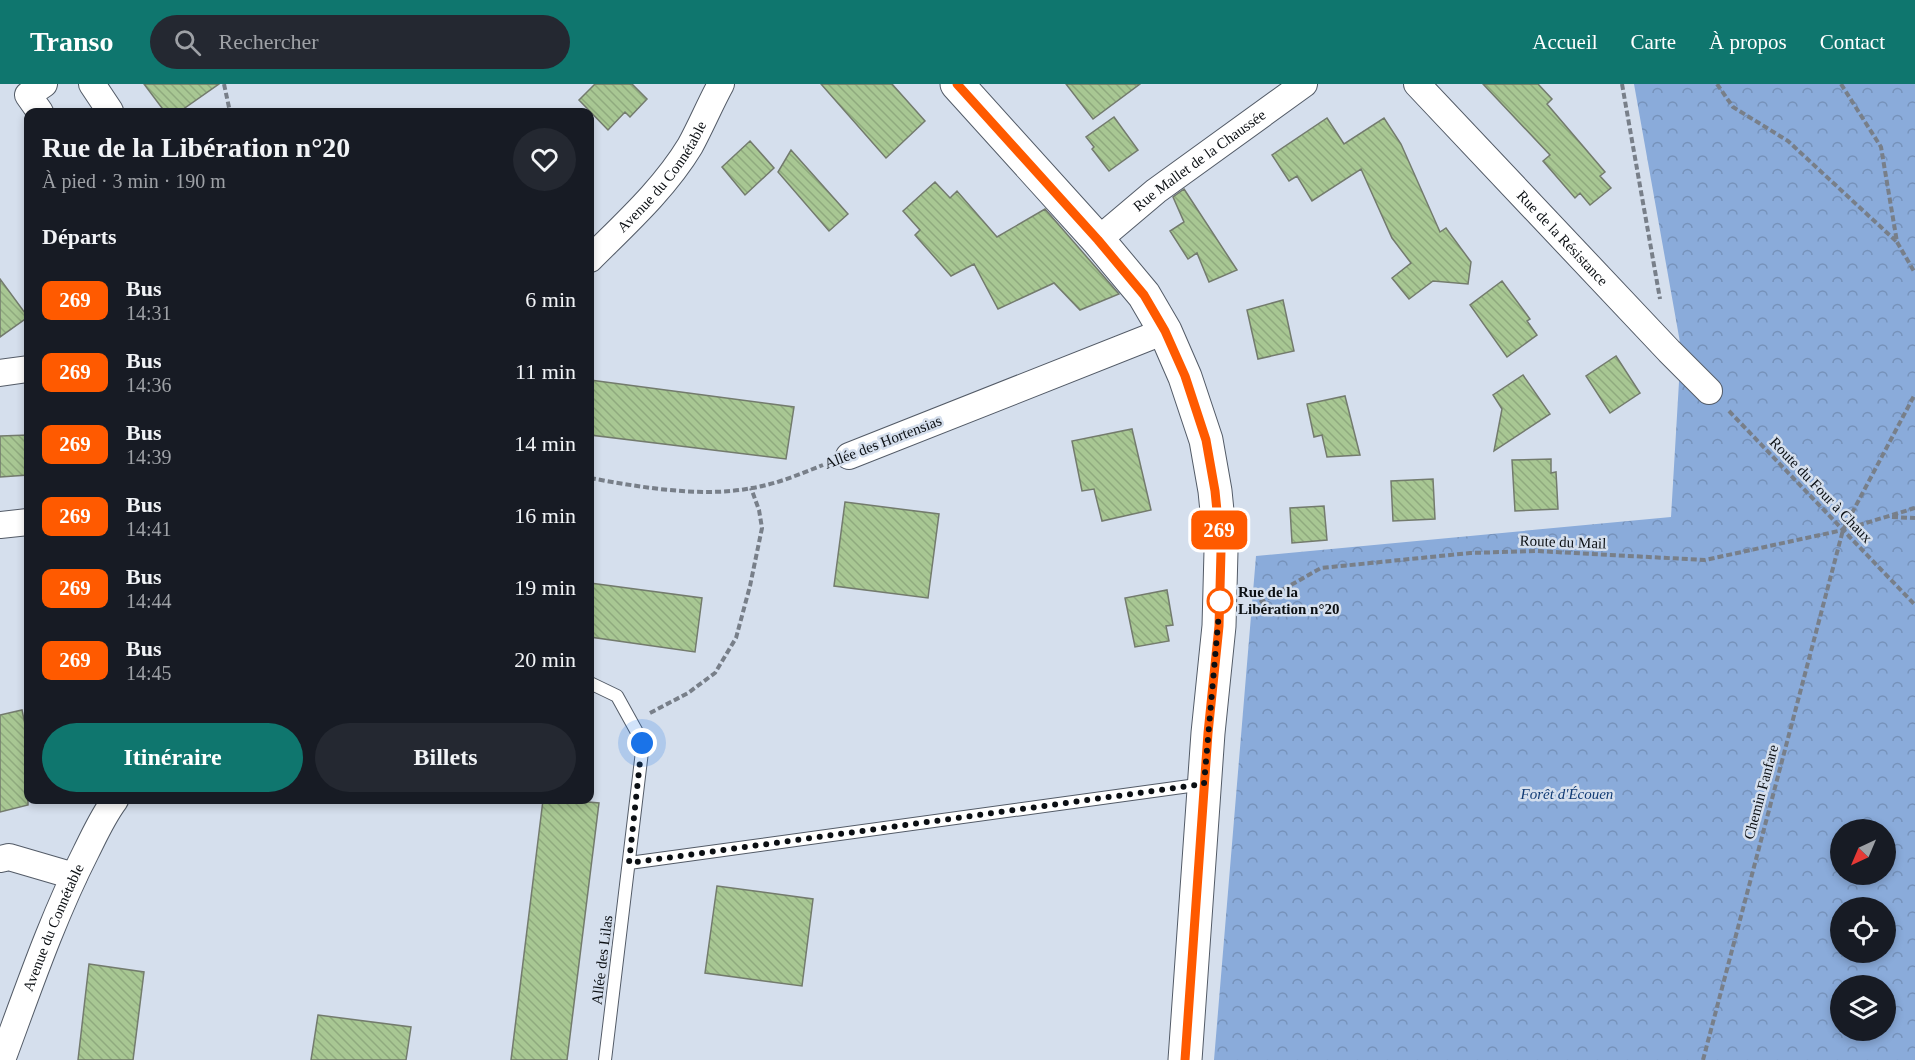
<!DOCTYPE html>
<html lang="fr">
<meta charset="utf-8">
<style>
:root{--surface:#171b24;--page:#242831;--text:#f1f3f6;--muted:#9ea1a6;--accent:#0f766e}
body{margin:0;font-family:"Times New Roman",serif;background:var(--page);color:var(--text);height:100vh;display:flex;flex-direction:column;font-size:22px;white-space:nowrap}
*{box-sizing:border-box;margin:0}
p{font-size:20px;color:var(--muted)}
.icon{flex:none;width:33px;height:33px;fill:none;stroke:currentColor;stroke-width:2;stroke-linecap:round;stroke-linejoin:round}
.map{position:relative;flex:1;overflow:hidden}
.sheet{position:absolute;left:24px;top:24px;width:570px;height:696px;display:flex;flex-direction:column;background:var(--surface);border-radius:12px;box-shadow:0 3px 9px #0003}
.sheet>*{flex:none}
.badge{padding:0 12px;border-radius:9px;font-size:21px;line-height:39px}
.needle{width:39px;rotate:224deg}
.fabs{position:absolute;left:1830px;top:735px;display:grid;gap:12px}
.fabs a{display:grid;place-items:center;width:66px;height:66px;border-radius:50%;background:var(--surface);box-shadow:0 3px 9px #0003;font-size:30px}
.you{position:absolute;width:30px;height:30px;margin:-15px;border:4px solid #fff;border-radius:50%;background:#1a73e8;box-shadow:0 0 0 9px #1a73e833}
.map>.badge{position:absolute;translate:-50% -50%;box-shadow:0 0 0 3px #fff}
h2{padding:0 18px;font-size:22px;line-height:54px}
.round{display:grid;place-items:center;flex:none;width:63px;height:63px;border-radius:32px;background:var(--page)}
.summary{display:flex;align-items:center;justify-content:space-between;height:102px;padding:0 18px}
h1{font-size:28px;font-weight:600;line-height:45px}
.primary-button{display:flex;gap:12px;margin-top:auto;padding:12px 18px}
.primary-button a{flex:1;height:69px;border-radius:36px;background:var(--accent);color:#fff;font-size:24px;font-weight:600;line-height:69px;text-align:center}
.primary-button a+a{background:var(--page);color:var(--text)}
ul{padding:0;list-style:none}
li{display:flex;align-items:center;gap:18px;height:72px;padding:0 18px}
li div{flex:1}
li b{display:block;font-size:22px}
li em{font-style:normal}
li .badge{min-width:66px;font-weight:700;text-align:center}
header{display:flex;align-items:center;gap:36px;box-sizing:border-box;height:84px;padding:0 30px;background:var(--accent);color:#fff}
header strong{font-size:28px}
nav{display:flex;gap:33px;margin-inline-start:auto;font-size:21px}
.search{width:420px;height:54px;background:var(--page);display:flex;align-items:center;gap:15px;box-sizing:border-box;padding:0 21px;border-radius:33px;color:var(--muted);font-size:22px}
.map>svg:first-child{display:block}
.forest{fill:url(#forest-crowns);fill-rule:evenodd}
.building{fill:url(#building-back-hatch);stroke:#737b6d;stroke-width:1.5}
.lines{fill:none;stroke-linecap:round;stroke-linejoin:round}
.lane-casing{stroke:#535b67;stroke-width:14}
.street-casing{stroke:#535b67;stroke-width:28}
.secondary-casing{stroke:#535b67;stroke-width:35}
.path{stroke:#787f89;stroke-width:4;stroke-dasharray:6 3;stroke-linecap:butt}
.lane{stroke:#fff;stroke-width:12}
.street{stroke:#fff;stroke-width:26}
.secondary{stroke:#fff;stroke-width:33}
.line-casing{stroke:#fff;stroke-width:14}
.line{stroke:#ff5a00;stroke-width:9}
.walk{stroke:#0b0f13;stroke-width:6;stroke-dasharray:0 10.8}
.stop-dot{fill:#fff;stroke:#ff5a00;stroke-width:3}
.labels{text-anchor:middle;stroke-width:5;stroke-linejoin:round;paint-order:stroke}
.street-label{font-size:15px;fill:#0b0f13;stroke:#d5dfed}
.stop-label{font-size:15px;font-weight:bold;fill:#0b0f13;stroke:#d5dfed;text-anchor:start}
.park-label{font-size:15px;font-style:italic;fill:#113b74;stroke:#d5dfed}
</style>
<header>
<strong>Transo</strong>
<div class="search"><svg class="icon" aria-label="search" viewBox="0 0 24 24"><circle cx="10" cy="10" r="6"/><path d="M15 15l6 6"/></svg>Rechercher</div>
<nav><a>Accueil</a><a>Carte</a><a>À propos</a><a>Contact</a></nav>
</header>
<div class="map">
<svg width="1915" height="976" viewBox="0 0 1915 976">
<defs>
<pattern id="forest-crowns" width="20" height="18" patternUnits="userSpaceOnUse" patternTransform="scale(1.5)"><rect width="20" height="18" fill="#8aabda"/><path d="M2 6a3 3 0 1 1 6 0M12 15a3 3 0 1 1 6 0" fill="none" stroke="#7692ba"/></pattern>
<pattern id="building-back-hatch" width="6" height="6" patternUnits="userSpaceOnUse" patternTransform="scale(1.5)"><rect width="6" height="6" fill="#a8c793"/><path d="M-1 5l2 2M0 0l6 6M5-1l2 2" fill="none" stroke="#8faa7e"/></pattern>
</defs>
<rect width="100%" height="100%" fill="#d5dfed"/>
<path class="forest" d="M1634,0H1915V976H1214L1256,472L1671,433L1681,264ZM1840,746H1886V790H1840ZM1840,824H1886V868H1840ZM1840,902H1886V946H1840Z"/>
<path class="building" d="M144,0H219L179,28H165Z
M595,0H632L647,15L630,33L625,28L608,46L579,16Z
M821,0H892L925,37L886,74Z
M1066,0H1140L1093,35Z
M1483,0H1538L1552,15L1547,20L1605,88L1600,92L1611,104L1590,121L1580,109L1575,114L1543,77L1550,71Z
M1114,33L1138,66L1109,87L1092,65L1094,63L1086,53Z
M1327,34L1344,60L1384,34L1401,60L1440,148L1446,144L1471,178L1468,200L1433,197L1409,215L1392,194L1411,179L1392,154L1361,85L1312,117L1297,92L1289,97L1272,71Z
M750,57L774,84L745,111L722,83Z
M791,66L848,130L829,147L778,88Z
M935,98L950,114L957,107L997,153L1045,125L1119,210L1080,226L1054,199L998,225L974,180L951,192L915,151L920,146L903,127Z
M1184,105L1237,186L1209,198L1197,169L1188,175L1170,147L1184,138L1173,113Z
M0,195L28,233L0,253Z
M1502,197L1530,235L1527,237L1537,251L1507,273L1470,221Z
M1283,216L1294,267L1258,275L1247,226Z
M1616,272L1640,309L1610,329L1586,292Z
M1523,291L1550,330L1494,367L1502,325L1493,311Z
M590,296L794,323L786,375L590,351Z
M1345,312L1360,371L1327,373L1322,351L1314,353L1307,320Z
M1132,345L1151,426L1102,437L1094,405L1082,407L1072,357Z
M28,351V391L0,393V352Z
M1551,375V389L1556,388L1558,425L1515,427L1512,376Z
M1433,395L1435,435L1393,437L1391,397Z
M845,418L939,430L928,514L834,502Z
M1324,422L1327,456L1292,459L1290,424Z
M590,499L702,514L695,568L590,553Z
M1167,506L1173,541L1166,542L1169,557L1135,563L1125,514Z
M22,626L28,654V721L0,728V631Z
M543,716H567L599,719L567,976H511Z
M717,802L813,815L802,902L705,889Z
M89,880L144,888L133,976H78Z
M318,931L411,943L406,976H311Z"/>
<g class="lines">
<defs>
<path id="lane" d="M590,599L617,612L643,659L605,976
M629,779L1204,700"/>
<g id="street">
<path d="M92,0L110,27L109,28"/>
<path id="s1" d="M1417,0L1669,267L1709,307"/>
<path d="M40,28L28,11L44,0"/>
<path id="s2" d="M1098,156L1156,107L1304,0"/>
<path id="s3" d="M590,175C625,140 664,105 690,62C701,42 710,20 721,0"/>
<path d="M0,289L28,285"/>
<path d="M849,372L1165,247"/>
<path d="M0,441L28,438"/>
<path d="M0,775L9,773L74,792"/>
<path id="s4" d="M2,976C28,906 52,835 86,768C95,750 103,732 115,716"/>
</g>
<path id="secondary" d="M957,0L1098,156L1144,211L1165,247L1185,293L1206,356L1215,407L1221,467L1219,542L1208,649L1185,976"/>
</defs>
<use href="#lane" class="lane-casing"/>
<use href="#street" class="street-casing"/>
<use href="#secondary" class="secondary-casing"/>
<path class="path" d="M224,0L230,28
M1622,0L1660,215
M1717,0L1733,23L1788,57L1897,158
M1841,0L1881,63L1897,158L1915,189
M1729,327L1915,521
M590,394C639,403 702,414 752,404C777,400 800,390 823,381
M1892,433L1915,434
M1252,523L1321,484L1470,469L1536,467L1705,476L1843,446L1915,424
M650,629L688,609L715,589L736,554L750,502L762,444L759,426L751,404
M1703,976L1843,446L1915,310"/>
<use href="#lane" class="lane"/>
<use href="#street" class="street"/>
<use href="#secondary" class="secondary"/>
</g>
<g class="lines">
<defs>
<path id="line" d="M957,0L1098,156L1144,211L1165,247L1185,292L1206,356L1215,407L1221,467L1219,542L1208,649L1185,976"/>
</defs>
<use href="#line" class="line-casing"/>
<use href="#line" class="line"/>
<path class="walk" d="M642,659L629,779L1204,700L1220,517"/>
</g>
<circle class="stop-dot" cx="1220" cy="517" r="12"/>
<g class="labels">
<g class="street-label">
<text dy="5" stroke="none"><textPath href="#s2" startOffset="129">Rue Mallet de la Chaussée</textPath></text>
<text dy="5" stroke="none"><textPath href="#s3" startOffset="110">Avenue du Connétable</textPath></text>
<text dy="5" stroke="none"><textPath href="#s1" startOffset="212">Rue de la Résistance</textPath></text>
<text transform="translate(883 358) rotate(-21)" y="5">Allée des Hortensias</text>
<text transform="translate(1821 406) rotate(46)" y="5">Route du Four à Chaux</text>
<text transform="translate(1563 458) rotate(2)" y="5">Route du Mail</text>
<text transform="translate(1761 708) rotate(-75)" y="5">Chemin Fanfare</text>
<text dy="5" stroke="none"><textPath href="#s4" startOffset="142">Avenue du Connétable</textPath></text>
<text transform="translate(602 876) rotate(-83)" y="5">Allée des Lilas</text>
</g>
<g class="stop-label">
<text x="1238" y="513">Rue de la<tspan x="1238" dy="17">Libération n°20</tspan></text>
</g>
<g class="park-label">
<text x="1567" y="715">Forêt d'Écouen</text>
</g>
</g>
</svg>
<div class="fabs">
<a><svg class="needle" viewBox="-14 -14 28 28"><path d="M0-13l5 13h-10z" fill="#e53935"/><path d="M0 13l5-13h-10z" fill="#9ea1a6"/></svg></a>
<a><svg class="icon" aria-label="locate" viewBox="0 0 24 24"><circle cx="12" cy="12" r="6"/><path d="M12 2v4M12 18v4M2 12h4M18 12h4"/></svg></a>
<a><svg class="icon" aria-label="layers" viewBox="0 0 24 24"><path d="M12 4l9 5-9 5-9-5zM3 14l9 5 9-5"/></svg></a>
</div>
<div class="you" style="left:642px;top:659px"></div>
<b class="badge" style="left:1219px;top:446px;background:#ff5a00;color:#fff">269</b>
<section class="sheet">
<div class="summary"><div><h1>Rue de la Libération n°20</h1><p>À pied · 3 min · 190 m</p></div><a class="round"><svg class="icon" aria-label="heart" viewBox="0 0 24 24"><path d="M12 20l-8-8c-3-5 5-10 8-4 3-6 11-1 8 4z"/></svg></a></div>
<h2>Départs</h2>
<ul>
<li><span class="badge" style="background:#ff5a00;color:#fff">269</span><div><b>Bus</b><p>14:31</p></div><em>6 min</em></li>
<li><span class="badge" style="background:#ff5a00;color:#fff">269</span><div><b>Bus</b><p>14:36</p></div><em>11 min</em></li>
<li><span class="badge" style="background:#ff5a00;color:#fff">269</span><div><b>Bus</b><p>14:39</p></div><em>14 min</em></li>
<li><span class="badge" style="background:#ff5a00;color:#fff">269</span><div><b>Bus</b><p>14:41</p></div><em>16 min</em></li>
<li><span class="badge" style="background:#ff5a00;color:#fff">269</span><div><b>Bus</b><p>14:44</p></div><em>19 min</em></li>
<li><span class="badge" style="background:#ff5a00;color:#fff">269</span><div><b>Bus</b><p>14:45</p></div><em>20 min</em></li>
</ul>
<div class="primary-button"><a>Itinéraire</a><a>Billets</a></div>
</section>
</div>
